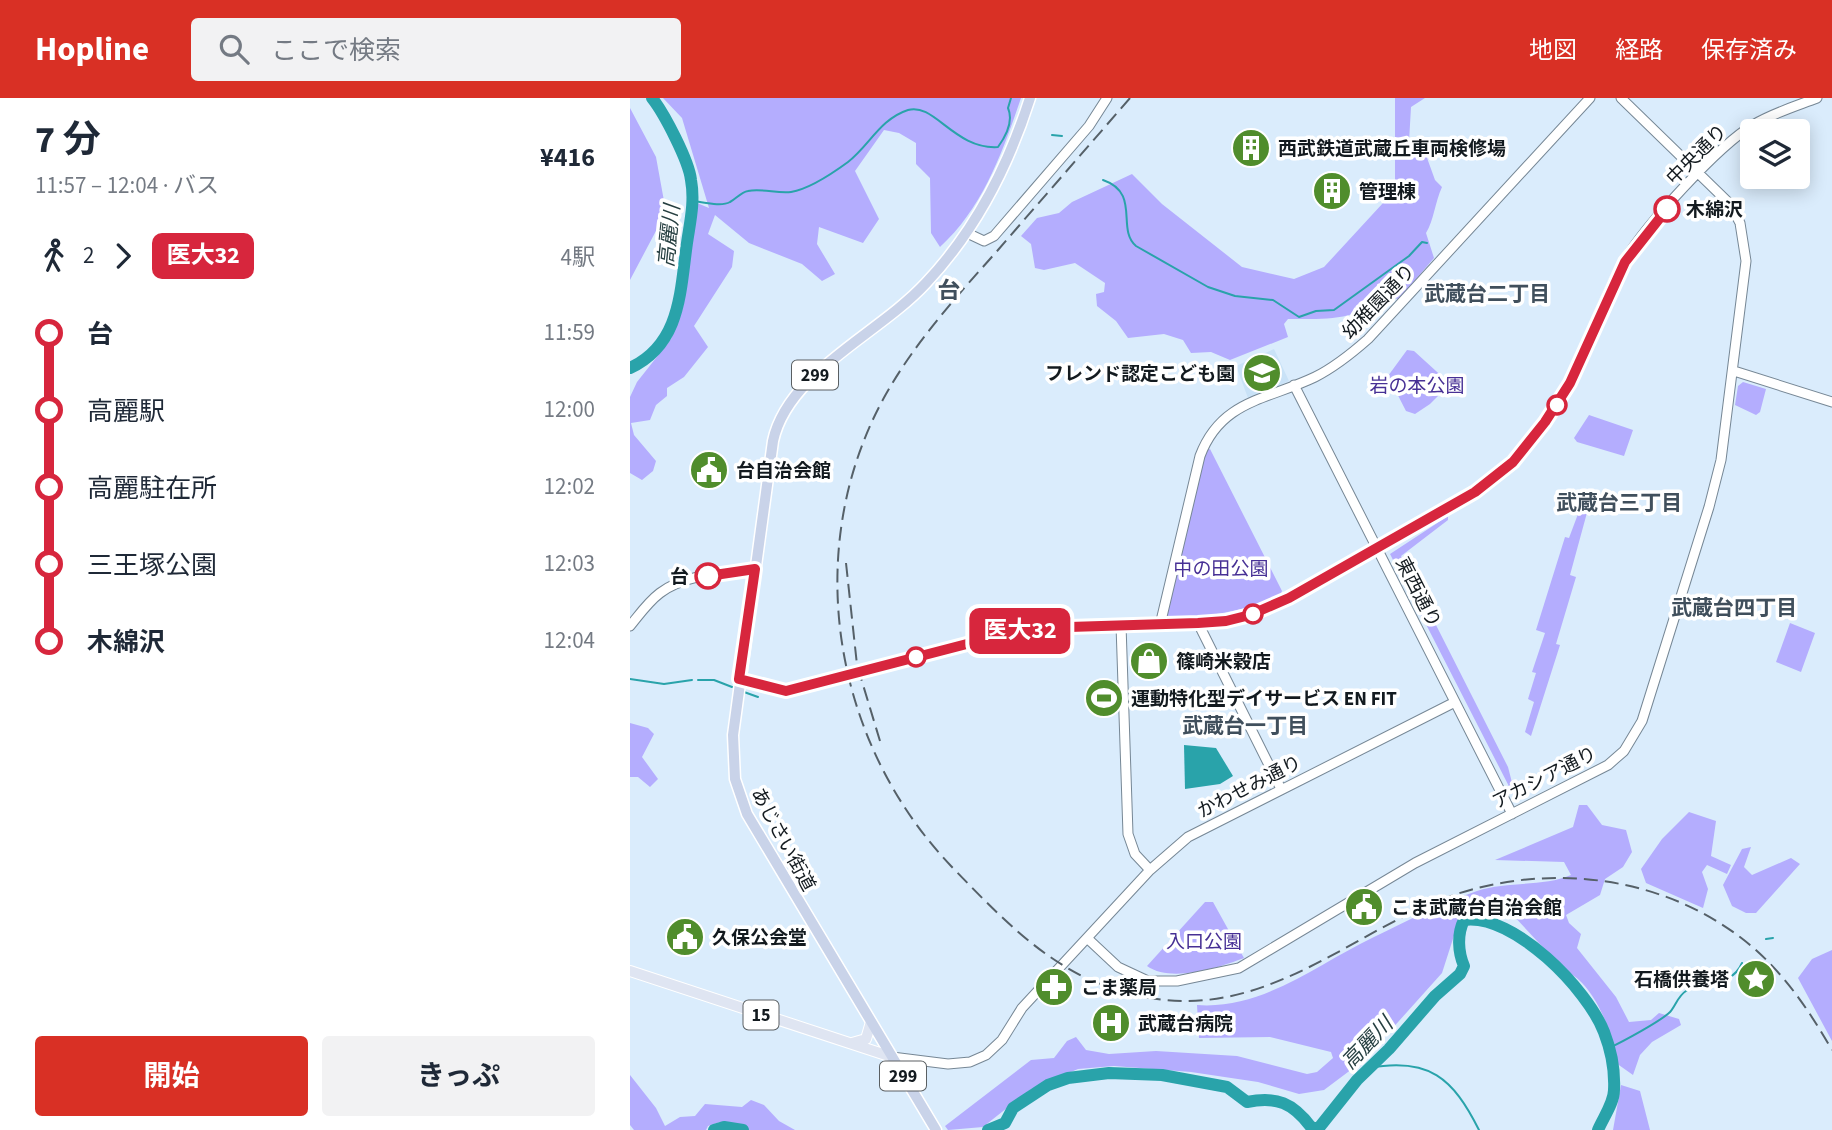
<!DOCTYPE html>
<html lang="ja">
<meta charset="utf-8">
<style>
:root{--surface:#fff;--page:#f2f2f3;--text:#1f2937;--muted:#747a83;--accent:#d93025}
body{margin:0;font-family:"Source Sans 3","Noto Sans JP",sans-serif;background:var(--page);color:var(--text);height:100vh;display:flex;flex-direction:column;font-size:26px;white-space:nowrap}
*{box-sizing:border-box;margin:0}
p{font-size:23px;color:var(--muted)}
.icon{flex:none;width:38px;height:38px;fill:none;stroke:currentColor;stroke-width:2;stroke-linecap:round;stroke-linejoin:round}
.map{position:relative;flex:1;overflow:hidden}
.panel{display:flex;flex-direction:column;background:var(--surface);width:630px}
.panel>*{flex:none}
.badge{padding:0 14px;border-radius:10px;font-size:24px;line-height:46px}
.buttons{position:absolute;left:1110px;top:21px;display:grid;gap:14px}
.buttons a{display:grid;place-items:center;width:70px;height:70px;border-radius:7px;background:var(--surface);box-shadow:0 4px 18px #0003;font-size:35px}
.map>.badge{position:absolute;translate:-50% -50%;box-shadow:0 0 0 4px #fff}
.legs{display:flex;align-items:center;gap:10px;height:77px;padding:0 35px;font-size:23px}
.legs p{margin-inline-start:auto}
.head{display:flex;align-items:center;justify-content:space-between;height:119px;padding:0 35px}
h1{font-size:38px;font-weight:700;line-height:52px}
.action{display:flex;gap:14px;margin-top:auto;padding:14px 35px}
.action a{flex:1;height:80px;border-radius:7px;background:var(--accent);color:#fff;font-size:28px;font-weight:700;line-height:80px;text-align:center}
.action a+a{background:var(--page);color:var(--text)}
ul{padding:0 35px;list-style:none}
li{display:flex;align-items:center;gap:24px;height:77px;font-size:26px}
li i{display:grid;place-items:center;width:10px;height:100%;margin:0 9px;background:currentColor}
li i::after{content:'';width:18px;height:18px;margin:-9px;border:5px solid;border-radius:50%;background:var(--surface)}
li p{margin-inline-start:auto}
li:first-child i{background:linear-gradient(#0000 50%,currentColor 0)}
li:last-child i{background:linear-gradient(currentColor 50%,#0000 0)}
header{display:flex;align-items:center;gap:42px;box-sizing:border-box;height:98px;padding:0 35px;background:var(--accent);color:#fff}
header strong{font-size:33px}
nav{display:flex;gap:38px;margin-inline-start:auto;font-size:24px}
.search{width:490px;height:63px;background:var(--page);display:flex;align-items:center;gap:18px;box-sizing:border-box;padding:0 24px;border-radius:7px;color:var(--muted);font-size:26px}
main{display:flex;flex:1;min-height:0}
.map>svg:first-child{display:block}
.built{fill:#c9e2f7}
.green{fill:#b4adfe}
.water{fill:#29a3aa}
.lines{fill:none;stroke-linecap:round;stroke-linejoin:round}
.stream{stroke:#29a3aa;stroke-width:2}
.river{stroke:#29a3aa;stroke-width:12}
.secondary-tunnel{stroke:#bcccdb;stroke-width:9;stroke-dasharray:9 4.5;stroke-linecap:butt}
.secondary-casing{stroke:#768795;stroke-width:11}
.primary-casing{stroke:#fff;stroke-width:12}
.highway-casing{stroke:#fff;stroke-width:13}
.secondary{stroke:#fff;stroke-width:9}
.primary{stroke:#dfe5f2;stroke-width:10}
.highway{stroke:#c9d3e9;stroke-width:10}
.rail{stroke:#556068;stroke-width:2;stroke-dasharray:14 7;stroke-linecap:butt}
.line-1-casing{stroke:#fff;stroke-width:16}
.line-1{stroke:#d7263d;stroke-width:10}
.stop-1-dot{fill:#fff;stroke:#d7263d;stroke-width:3.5}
.labels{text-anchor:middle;stroke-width:7;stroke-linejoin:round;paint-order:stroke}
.shield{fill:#fff;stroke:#5a5f62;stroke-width:2}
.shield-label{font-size:18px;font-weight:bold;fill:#131a1f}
.poi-label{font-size:19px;font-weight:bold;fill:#131a1f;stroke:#fff;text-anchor:start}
.street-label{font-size:19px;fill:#131a1f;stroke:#fff}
.stop-label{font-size:19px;font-weight:bold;fill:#131a1f;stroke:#fff;text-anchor:start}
.park-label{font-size:19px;fill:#473095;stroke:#fff}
.water-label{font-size:21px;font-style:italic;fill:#263f41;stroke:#fff}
.neighbourhood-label{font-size:21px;font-weight:bold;fill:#404f5c;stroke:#fff}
.quarter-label{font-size:23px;font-weight:bold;fill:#404f5c;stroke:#fff}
</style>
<header>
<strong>Hopline</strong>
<div class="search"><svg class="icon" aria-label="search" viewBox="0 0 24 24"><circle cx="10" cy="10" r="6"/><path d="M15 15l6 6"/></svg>ここで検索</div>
<nav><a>地図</a><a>経路</a><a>保存済み</a></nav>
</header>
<main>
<section class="panel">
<div class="head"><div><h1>7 分</h1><p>11:57 – 12:04 · バス</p></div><b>¥416</b></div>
<div class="legs"><svg class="icon" aria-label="walk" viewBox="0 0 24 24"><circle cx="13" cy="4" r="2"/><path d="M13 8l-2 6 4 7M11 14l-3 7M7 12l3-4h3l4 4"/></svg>2<svg class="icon" aria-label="forward" viewBox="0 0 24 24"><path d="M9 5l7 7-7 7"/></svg><b class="badge" style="background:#d7263d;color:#fff">医大32</b><p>4駅</p></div>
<ul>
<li><i style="color:#d7263d"></i><b>台</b><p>11:59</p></li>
<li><i style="color:#d7263d"></i><span>高麗駅</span><p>12:00</p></li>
<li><i style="color:#d7263d"></i><span>高麗駐在所</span><p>12:02</p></li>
<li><i style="color:#d7263d"></i><span>三王塚公園</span><p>12:03</p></li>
<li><i style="color:#d7263d"></i><b>木綿沢</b><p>12:04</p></li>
</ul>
<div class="action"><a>開始</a><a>きっぷ</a></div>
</section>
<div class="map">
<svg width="1202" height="1032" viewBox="0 0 1202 1032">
<rect width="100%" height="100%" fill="#daecfc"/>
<path class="built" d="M644,251L659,283L618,300L606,268Z"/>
<path class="green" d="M33,0H391C373,53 353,110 310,149L301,135L300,80L286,66V45L269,35L254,32L225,73L249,121L233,145L189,129L187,146L205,176L192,183L172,166L119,145L85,117L78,136L104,153L102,169L64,228L78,249L54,279L37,290V298L26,307L20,322L1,325L4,337L26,363L23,373L12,382L0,375V299L7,284L41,241L53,209L67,105L79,110L52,20Z
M765,0H795L781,9L779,44L792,46L805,82L812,89C805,104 804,122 796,135L804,160L768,202L761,196C725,223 701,221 658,221L654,226L658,239L600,262L581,254L561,255L553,242L534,236L498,240L486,223L467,208L466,196L474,194L475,185L445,165L414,172L405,170L401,146L391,138L407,120L429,115L442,104L502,76L532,106L612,169L664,181L694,169L765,92Z
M0,10L26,59L36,114L0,182Z
M777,252L784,253L817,283L818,288L800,306L785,316L776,313L758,278Z
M1113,284L1136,291L1130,314L1126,317L1105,307L1108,288Z
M959,317L1003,332L994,358L947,344L944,340Z
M580,351L652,493L650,498C612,514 579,519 538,520L536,518L576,352Z
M951,408L958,411L940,477L946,479L926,546L930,547L901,638L895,634L904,604L898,601L906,575L902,574L915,535L906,532L935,439L939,440Z
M818,418V422L771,458L878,669L887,704L760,456Z
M1160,525L1185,535L1171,574L1146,564Z
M0,625L18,630L24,636L12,659L28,681L20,689L8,679H0Z
M949,707H957L972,727L996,732L1002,754L993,769L975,781L970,797L936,817L939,825L951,836L947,850L986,899L999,924L1021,922L1029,915L1049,921L1051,927L1022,944L1010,957L1003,977L986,965C985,938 963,883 936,874L881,815L853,814L830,819L812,875L734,962L694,992L669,996L628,984L561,974L484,968L448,971L401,991L353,1029L318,1032L315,1028L401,962L424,960L437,943L446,939L456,952L479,956L526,953L607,958L677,976L687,974L703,960L701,954L640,939L569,940L567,907C633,912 687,866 744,839C777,823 812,805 847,793C877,783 914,789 941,777L934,764L865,762L943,729Z
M1059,714L1086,723L1081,758L1101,767L1097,776L1077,767L1072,774L1078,791L1073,810L1016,785L1011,771L1032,741Z
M1121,749L1114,769L1122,777L1161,760L1170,766L1126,815H1116L1102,808L1093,787L1112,751Z
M575,804H583L614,860C588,870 541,885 517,868Z
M1202,852V943L1168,880L1182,861Z
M0,977L26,1010L35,1028L50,1019L65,1018L75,1006L112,1009L121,1002L134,1007L149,1023L165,1032H119L90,1024L78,1028L76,1032H4L0,1027Z
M991,987L1010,993L1020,1032H983Z"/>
<path class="water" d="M554,647L586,650L603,678L590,686L555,691Z"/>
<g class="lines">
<path class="stream" d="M422,37L432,38
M473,82C511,95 486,131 506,148L578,189L605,198L643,202L669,219L686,213L704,212L779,158L792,144L797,145
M63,103C73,104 91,109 100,104C106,101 111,94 118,93C132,90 148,96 161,94C179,91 203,75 218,64C239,48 250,21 278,12C304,4 325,52 368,49C376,38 384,24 378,10L381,0
M0,581L34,586L62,582
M68,582H84L102,589
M114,594L128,599
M1136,841L1143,840
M979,950C992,944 1031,923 1040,914C1046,907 1048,898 1056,893C1075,882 1102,889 1112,865
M739,970C799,959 823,980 849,1032
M692,1027L694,1032"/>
<path class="river" d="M0,270C51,246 50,194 57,145C60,124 65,104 61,82C59,63 34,15 22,0
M84,1032L94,1029L113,1032
M358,1032L375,1025L383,1010L418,987L438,980L479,975L532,977L597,989L617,1004C647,998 663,1005 681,1029L688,1031L727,982L759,951L805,898L830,876L834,868C828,854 827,836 834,822C884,815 958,892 974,934C981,952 985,973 984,992C984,1005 973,1020 968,1032"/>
<path class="secondary-tunnel" d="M190,585L234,574"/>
<defs>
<path id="secondary" d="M337,135L354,143L364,138L459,28L477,0
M1104,273L1202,304
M664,287L882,716
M568,525L651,691
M491,527L498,736L505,756L520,772
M530,527L570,358C591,302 637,302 685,279C705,269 721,256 738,241L960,0
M0,528C9,517 18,504 30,495C55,476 95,475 125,471
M234,574L361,538L407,530L568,525L596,523L620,517L659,500L820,409C871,378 914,338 940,284C960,244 973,201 995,162C1016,127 1088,48 1123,27C1143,15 1166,8 1187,0
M109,581L156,593L190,585
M457,840L488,869L518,883H547L609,870L785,765L978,667L994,653L1012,623L1079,409L1091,362L1116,163L1110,125L1100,106L991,0
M262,959L318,966L340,964L356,957L372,942L392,910L520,772L558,739L825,604"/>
<path id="primary" d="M0,873L262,959
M222,945L236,941L241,924"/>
<path id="highway" d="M306,1032L117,716L105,681L103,637L143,343C158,274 248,237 296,185C346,132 378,69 400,0"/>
</defs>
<use href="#secondary" class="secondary-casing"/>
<use href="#primary" class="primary-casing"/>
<use href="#highway" class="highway-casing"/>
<use href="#secondary" class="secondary"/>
<use href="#primary" class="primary"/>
<use href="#highway" class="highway"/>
<path class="rail" d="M500,0C456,51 412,101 368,152C327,198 286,243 256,296C170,449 202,643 321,768C385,834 439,892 535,902C633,912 709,848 793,809C902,760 1036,772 1127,853C1159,882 1181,916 1202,952
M216,465L227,567L250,643"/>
</g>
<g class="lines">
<defs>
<path id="line-1" d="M78,478L125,471L109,581L156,593L383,534L407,530L568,525L596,523L620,517L659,500L845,394L883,364L915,324L940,285L995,164L1037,111"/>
</defs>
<use href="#line-1" class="line-1-casing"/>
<use href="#line-1" class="line-1"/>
</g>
<defs>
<symbol id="building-disc" viewBox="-11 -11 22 22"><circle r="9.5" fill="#508d2c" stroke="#fff"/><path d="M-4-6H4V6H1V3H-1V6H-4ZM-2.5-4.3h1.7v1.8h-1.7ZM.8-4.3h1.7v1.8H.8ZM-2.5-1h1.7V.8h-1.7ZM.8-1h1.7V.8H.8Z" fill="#fff"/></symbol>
<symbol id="school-disc" viewBox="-11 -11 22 22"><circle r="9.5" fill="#508d2c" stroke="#fff"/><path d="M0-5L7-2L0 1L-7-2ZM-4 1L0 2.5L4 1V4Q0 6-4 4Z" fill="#fff"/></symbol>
<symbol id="civic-disc" viewBox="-11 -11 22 22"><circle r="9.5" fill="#508d2c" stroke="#fff"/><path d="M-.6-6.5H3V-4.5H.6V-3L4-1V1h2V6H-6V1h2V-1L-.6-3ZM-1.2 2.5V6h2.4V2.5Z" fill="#fff"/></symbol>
<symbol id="shop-disc" viewBox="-11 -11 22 22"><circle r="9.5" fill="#508d2c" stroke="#fff"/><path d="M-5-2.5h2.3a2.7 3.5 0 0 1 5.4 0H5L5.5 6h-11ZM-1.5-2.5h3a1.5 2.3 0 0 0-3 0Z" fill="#fff"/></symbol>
<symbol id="stadium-disc" viewBox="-11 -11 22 22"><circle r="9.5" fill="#508d2c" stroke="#fff"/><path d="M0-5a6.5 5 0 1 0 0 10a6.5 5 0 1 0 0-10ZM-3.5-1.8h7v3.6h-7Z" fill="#fff"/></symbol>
<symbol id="sight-disc" viewBox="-11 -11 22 22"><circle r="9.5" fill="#508d2c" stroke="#fff"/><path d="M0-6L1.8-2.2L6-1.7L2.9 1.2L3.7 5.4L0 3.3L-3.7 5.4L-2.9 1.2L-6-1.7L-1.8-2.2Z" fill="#fff"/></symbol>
<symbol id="pharmacy-disc" viewBox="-11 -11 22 22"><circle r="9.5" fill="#508d2c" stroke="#fff"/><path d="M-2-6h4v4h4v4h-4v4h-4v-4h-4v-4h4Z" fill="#fff"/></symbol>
<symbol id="hospital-disc" viewBox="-11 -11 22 22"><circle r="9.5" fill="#508d2c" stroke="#fff"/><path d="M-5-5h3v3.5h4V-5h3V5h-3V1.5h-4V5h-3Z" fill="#fff"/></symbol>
</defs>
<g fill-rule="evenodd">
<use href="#building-disc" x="599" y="28" width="44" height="44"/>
<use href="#building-disc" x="680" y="71" width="44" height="44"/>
<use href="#school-disc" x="610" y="253" width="44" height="44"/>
<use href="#civic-disc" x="57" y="350" width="44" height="44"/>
<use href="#shop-disc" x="497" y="541" width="44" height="44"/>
<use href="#stadium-disc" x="452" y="578" width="44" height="44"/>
<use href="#civic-disc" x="712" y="787" width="44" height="44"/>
<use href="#civic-disc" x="33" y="817" width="44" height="44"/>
<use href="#sight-disc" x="1104" y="859" width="44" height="44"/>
<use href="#pharmacy-disc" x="402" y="867" width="44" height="44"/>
<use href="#hospital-disc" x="459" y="903" width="44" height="44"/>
</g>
<g class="stop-1-dot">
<circle cx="1037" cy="111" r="12"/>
<circle cx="927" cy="307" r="9"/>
<circle cx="78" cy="478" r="12"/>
<circle cx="623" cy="516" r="9"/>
<circle cx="286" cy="559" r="9"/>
</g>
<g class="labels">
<g class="shield">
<rect x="162" y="262.5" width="46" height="29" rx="5"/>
<rect x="113.5" y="902.5" width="35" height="29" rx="5"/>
<rect x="250" y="963.5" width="46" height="29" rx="5"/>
</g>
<g class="shield-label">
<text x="185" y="283">299</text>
<text x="131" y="923">15</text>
<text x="273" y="984">299</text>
</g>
<g class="poi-label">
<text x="648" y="57">西武鉄道武蔵丘車両検修場</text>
<text x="729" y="100">管理棟</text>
<text x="605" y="282" text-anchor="end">フレンド認定こども園</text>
<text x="106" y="379">台自治会館</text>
<text x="546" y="570">篠崎米穀店</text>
<text x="501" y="607">運動特化型デイサービス EN FIT</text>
<text x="761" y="816">こま武蔵台自治会館</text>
<text x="82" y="846">久保公会堂</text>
<text x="1099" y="888" text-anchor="end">石橋供養塔</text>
<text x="451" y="896">こま薬局</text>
<text x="508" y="932">武蔵台病院</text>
</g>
<g class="street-label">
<text transform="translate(1066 56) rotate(-45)" y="7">中央通り</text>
<text transform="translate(748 203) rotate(-46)" y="7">幼稚園通り</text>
<text transform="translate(789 494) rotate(63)" y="7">東西通り</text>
<text transform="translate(914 679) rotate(-27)" y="7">アカシア通り</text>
<text transform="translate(619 688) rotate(-27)" y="7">かわせみ通り</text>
<text transform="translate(154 741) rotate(62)" y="7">あじさい街道</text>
</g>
<g class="stop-label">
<text x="1056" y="118">木綿沢</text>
<text x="59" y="485" text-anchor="end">台</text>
</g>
<g class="park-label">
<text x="787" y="294">岩の本公園</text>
<text x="591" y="477">中の田公園</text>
<text x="574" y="850">入口公園</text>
</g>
<g class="water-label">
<text transform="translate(39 138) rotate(-84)" y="7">高麗川</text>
<text transform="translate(737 945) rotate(-46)" y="7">高麗川</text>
</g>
<g class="neighbourhood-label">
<text x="857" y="203">武蔵台二丁目</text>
<text x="989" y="412">武蔵台三丁目</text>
<text x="1104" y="517">武蔵台四丁目</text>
<text x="615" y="635">武蔵台一丁目</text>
</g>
<g class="quarter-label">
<text x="319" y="200">台</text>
</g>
</g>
</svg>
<div class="buttons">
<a><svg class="icon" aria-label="layers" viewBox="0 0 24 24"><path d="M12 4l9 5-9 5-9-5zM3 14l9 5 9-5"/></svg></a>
</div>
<b class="badge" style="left:390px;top:533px;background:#d7263d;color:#fff">医大32</b>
</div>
</main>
